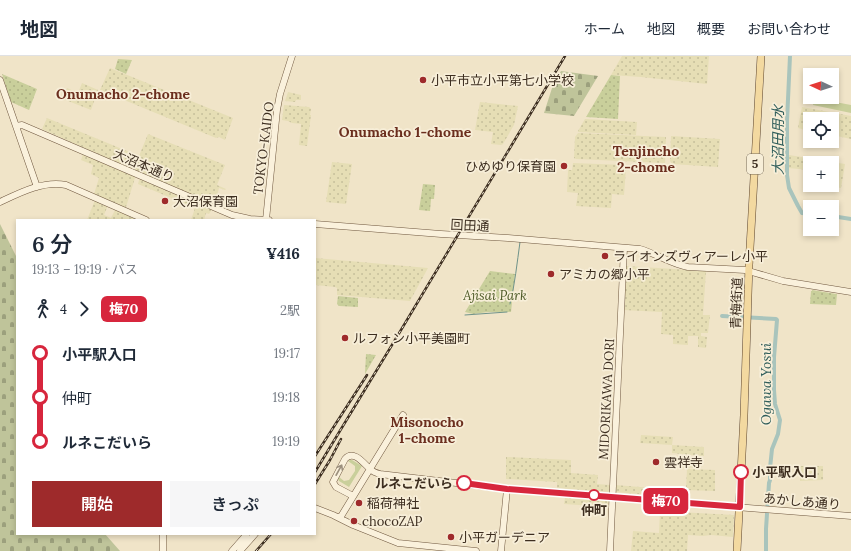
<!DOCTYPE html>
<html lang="ja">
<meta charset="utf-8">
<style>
:root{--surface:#fff;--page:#f6f6f7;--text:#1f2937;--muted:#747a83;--line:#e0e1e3;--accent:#9e2a2b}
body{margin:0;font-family:Lora,"Noto Sans JP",serif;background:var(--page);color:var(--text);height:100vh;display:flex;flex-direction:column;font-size:15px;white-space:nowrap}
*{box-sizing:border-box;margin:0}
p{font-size:13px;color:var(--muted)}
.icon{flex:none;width:22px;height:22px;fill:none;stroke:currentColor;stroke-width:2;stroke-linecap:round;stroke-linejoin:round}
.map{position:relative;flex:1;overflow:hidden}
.details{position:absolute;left:16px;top:163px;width:300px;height:316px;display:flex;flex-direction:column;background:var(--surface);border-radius:0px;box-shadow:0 2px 6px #0003}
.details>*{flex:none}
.badge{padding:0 8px;border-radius:6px;font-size:14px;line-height:26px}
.needle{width:26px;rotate:273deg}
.buttons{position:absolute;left:803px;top:12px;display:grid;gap:8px}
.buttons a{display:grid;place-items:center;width:36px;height:36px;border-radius:0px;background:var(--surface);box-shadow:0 2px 6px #0003;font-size:20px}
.map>.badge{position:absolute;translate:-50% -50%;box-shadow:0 0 0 2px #fff}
.legs{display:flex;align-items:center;gap:6px;height:44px;padding:0 16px;font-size:13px}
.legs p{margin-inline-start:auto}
.head{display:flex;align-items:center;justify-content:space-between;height:68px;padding:0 16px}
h1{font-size:22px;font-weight:600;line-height:30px}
.cta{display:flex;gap:8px;margin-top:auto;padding:8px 16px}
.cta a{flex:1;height:46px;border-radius:0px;background:var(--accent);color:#fff;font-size:16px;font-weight:600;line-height:46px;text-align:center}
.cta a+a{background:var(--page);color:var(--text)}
ul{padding:0 16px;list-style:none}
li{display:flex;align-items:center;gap:14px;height:44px;font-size:15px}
li i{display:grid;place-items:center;width:6px;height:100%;margin:0 5px;background:currentColor}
li i::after{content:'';width:10px;height:10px;margin:-5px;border:3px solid;border-radius:50%;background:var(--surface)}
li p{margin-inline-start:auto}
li:first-child i{background:linear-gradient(#0000 50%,currentColor 0)}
li:last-child i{background:linear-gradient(currentColor 50%,#0000 0)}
header{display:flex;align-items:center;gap:24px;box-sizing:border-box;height:56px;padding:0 20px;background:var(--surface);border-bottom:1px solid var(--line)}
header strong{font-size:19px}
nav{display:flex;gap:22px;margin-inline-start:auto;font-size:14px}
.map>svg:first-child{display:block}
.farmland{fill:url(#farmland-dots)}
.grass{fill:#c9cf9b}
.cemetery{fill:url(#cemetery-stones)}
.park{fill:url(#park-dots)}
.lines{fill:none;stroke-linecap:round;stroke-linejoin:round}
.stream{stroke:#6f938a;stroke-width:1}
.canal{stroke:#a9c4bc;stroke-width:4}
.secondary-casing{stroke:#6f573f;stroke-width:7}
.primary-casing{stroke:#5b4430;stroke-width:8}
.secondary{stroke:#faf1dc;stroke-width:6}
.primary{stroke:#f3d9a0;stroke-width:7}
.rail-casing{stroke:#3d2e20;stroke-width:2.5}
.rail{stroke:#f7eed8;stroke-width:1;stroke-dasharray:3;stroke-linecap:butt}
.oneway{stroke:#9c907e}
.line-1-casing{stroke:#fff;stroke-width:9}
.line-1{stroke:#d7263d;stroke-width:6}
.poi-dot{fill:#9e2a2b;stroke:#f7eed8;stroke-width:1.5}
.stop-1-dot{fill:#fff;stroke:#d7263d;stroke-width:2}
.labels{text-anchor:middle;stroke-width:3.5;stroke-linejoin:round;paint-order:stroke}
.shield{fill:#f7eed8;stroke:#756857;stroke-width:1}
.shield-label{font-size:12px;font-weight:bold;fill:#3d2e20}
.poi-label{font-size:13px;fill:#3d2e20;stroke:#f7eed8;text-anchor:start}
.street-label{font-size:13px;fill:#3d2e20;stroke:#f7eed8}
.park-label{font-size:13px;font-style:italic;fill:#4d5a26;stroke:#f7eed8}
.stop-label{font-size:13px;font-weight:bold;fill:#3d2e20;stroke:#f7eed8;text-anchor:start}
.neighbourhood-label{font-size:14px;font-weight:bold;fill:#6b2e1e;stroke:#f7eed8}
.water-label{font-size:14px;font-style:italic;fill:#2f5d5a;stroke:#f7eed8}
</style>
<header>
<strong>地図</strong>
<nav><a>ホーム</a><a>地図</a><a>概要</a><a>お問い合わせ</a></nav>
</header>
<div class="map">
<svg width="851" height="495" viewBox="0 0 851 495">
<defs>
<pattern id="farmland-dots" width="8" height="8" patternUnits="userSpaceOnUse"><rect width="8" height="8" fill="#e6deb5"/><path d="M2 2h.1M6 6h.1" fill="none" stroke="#c6bf9b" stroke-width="1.8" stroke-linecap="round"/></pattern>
<pattern id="cemetery-stones" width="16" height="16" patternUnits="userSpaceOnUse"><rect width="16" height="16" fill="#bfc49a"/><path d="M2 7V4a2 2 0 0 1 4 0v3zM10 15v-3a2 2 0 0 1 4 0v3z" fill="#9ca07d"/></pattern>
<pattern id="park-dots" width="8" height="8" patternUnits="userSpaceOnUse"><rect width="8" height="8" fill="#c9cf9b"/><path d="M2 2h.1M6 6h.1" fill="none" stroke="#aeb285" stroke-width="1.8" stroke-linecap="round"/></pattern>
</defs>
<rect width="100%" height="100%" fill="#f0e4c8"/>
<path class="farmland" d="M622,0H709L707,28L641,21L611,19Z
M110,12L233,62L225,84L219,81L216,82L100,34Z
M82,27L98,34L91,54L63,43L67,32L78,37Z
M288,36L301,39V44H296L295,46L285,45Z
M480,46L518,50L514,69L503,88L501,89L491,88L493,76L475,74Z
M284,49L309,51L311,53L310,59H311L307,90L299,89L301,68L292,67L288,65L282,64Z
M802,51L851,60V83L832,79V63H810V75L798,72Z
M47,62L139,100L148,78L225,109L217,129L226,133L225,134L219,132L215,148L138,116L42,73Z
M585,63L637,66L636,79L578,76V75Z
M578,77L666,81L665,107L576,103L574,102L575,81Z
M671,80L720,83L718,111L672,108L670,105Z
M83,98L135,120V122L126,151L124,152L94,138L99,122L91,118L93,109L81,104Z
M789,99L845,108L841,132L821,129H832V107H810V126H809L810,114L788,112Z
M332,106L352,108L346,148L326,146Z
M573,107L624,109L626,112L624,139L612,138L611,152L576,150L578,137L567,136L568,114H572Z
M141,123L212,153L209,158L206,157L204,164H191L195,152L138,128L139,124Z
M95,144L108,149L104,159L111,162L115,154L114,152L141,164H87Z
M315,202L338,204L428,212L410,245L337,239V232L335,231L315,229Z
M626,210L706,215L703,259H710L708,277H701V280L707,281L706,292L698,291V280H688V289L673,288V279L661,278L662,256L623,254Z
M641,379L673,381L672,389L704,391V400L672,397V389L640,387Z
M682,400L697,401L696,412L681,411Z
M506,401L571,404V417L598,419L597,428L610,429V436L557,432V426L506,423Z
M800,410H823V424L800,425Z
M687,413L715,414V435L686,434Z
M615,429L653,432L652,439L615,436Z
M565,442L609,445V451L564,448Z
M660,455L734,459L733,481L711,479L703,480L688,479L687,495H631L633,475L659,477Z"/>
<path class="grass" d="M814,42L851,49V57L813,49Z
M350,404H352L362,410L349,431L339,425L338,423L339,421L344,425L349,424L355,415V410L348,405Z"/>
<path class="cemetery" d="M561,15L598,20L574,60L544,57L553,29Z
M0,168L17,202V478H105L120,495H0Z"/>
<path class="park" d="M118,3L132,4L126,18L115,13Z
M2,18L37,33L29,54L11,46Z
M611,19L620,20L618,63L586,61Z
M423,128L435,129L434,143H431L430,155L419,154Z
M490,215L515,218L511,256H488L473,258L465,256Z
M812,234L836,238H837L836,249L810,248L811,235H812Z
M338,240L358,242V251L339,250L337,248Z
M366,298L376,299L365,318V317Z"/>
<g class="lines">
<path class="stream" d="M510,248C515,228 517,207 520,186
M465,259L507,256"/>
<path class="canal" d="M790,0L787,65V119L789,132L798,150L802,157L810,158
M832,160L851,163
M722,260L776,263L777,264L774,301V334L775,348L780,364L778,378L772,393L770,412V424L769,427L766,473V495"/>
<defs>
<path id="secondary" d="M0,24L37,131
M16,70L22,69L232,159L250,163L269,164
M0,146C19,137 44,124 66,129L146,164
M266,164L277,54L280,38L292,0
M315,168L441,178L508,182L640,193C657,198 671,208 688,211L745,214L783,225L851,236
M353,440L336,431L333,426L334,424L345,403C354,393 364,408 370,413C373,416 376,417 380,418L507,433L851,460
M315,452L333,459L353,469L398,487L476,495
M340,462L403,359
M163,495V478
M232,495L247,478
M240,495L255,478
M501,495L507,433
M610,495L624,192"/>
<path id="primary" d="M737,495L744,359L749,209L761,0"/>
</defs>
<use href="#secondary" class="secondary-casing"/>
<use href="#primary" class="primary-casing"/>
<use href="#secondary" class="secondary"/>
<use href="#primary" class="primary"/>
<defs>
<path id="rail" d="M315,400L367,319
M315,416L395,284L565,0
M315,428L330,404L341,383
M256,495L271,478"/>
</defs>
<use href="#rail" class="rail-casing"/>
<use href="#rail" class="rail"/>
</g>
<defs><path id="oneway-shaft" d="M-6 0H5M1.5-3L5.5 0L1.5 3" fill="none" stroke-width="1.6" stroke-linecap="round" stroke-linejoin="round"/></defs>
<use class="oneway" href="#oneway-shaft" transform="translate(339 414) rotate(-61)"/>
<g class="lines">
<defs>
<path id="line-1" d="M464,427L507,433L740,451L741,416"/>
</defs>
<use href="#line-1" class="line-1-casing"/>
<use href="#line-1" class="line-1"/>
</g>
<g class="poi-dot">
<circle cx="423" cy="24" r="4"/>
<circle cx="564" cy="110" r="4"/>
<circle cx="165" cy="145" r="4"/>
<circle cx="605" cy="200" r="4"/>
<circle cx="551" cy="218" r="4"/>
<circle cx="345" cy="282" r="4"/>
<circle cx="656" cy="406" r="4"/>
<circle cx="359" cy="447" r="4"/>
<circle cx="354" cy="465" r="4"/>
<circle cx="451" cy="481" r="4"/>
</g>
<g class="stop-1-dot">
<circle cx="741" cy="416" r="7"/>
<circle cx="464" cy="427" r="7"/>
<circle cx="594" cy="439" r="5"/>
</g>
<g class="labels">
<rect class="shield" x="747" y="98" width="16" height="20" rx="3"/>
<g class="shield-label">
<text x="755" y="112">5</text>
</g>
<g class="poi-label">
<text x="431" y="29">小平市立小平第七小学校</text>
<text x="556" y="115" text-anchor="end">ひめゆり保育園</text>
<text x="173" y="150">大沼保育園</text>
<text x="613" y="205">ライオンズヴィアーレ小平</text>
<text x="559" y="223">アミカの郷小平</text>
<text x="353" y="287">ルフォン小平美園町</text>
<text x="664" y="411">雲祥寺</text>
<text x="367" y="452">稲荷神社</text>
<text x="362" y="470">chocoZAP</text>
<text x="459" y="486">小平ガーデニア</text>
</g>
<g class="street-label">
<text transform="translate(263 92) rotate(-83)" y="5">TOKYO-KAIDO</text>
<text transform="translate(144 109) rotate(23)" y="5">大沼本通り</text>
<text transform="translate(470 169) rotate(3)" y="5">回田通</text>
<text transform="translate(736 247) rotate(-88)" y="5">青梅街道</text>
<text transform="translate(606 343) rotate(-87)" y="5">MIDORIKAWA DORI</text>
<text transform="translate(802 445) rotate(5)" y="5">あかしあ通り</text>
</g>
<g class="park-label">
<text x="495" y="244">Ajisai Park</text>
</g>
<g class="stop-label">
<text x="752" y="421">小平駅入口</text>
<text x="453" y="432" text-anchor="end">ルネこだいら</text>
<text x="594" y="459" text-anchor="middle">仲町</text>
</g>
<g class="neighbourhood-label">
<text x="123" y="43">Onumacho 2-chome</text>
<text x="405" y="81">Onumacho 1-chome</text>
<text x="646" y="100">Tenjincho<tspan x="646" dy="16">2-chome</tspan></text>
<text x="427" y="371">Misonocho<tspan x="427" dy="16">1-chome</tspan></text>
</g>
<g class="water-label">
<text transform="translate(778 84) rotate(-90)" y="5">大沼田用水</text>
<text transform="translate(766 328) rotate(-90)" y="5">Ogawa Yosui</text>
</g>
</g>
</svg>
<div class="buttons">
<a><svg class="needle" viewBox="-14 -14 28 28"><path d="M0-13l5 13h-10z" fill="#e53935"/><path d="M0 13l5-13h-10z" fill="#747a83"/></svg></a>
<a><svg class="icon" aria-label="locate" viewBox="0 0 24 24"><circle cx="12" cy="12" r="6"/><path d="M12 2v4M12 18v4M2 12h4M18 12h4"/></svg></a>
<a>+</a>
<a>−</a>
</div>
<b class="badge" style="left:666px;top:445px;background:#d7263d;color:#fff">梅70</b>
<section class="details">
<div class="head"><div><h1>6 分</h1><p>19:13 – 19:19 · バス</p></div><b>¥416</b></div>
<div class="legs"><svg class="icon" aria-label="walk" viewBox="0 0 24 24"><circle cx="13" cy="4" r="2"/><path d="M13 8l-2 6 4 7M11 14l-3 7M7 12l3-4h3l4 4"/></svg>4<svg class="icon" aria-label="forward" viewBox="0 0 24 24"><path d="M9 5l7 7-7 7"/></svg><b class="badge" style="background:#d7263d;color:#fff">梅70</b><p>2駅</p></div>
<ul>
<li><i style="color:#d7263d"></i><b>小平駅入口</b><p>19:17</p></li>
<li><i style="color:#d7263d"></i><span>仲町</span><p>19:18</p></li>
<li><i style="color:#d7263d"></i><b>ルネこだいら</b><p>19:19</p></li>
</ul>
<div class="cta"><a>開始</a><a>きっぷ</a></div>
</section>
</div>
